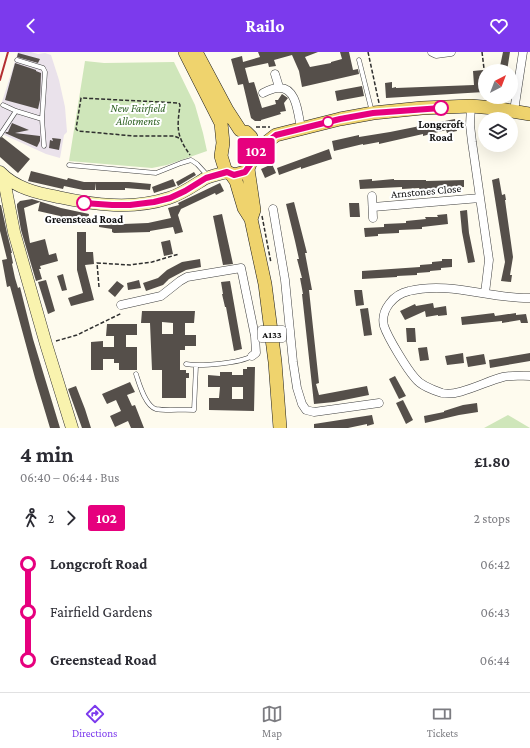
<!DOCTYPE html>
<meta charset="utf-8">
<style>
:root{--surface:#fff;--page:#f7f7f7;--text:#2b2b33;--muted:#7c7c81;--line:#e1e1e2;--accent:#7c3aed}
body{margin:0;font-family:"Crimson Pro",serif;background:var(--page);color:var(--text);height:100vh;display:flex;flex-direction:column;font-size:15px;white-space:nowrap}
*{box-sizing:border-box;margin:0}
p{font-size:13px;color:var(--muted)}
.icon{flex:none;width:22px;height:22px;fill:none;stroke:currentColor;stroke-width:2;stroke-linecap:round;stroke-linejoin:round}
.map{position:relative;height:376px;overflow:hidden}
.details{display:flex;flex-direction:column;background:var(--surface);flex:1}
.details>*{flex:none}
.badge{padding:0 8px;border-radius:3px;font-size:14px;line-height:26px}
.needle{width:26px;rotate:42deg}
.fabs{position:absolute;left:478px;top:12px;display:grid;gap:8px}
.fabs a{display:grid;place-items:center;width:40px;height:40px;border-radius:50%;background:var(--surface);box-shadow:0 4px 16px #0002;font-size:20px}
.map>.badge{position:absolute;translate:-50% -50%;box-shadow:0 0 0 2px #fff}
.legs{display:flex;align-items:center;gap:6px;height:44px;padding:0 20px;font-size:13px}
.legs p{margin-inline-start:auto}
.head{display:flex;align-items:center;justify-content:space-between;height:68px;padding:0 20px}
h1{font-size:22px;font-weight:700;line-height:30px}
ul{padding:0 20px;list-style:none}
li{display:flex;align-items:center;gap:14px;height:48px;font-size:15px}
li i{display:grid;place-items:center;width:6px;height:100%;margin:0 5px;background:currentColor}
li i::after{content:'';width:10px;height:10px;margin:-5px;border:3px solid;border-radius:50%;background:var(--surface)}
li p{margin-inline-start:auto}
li:first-child i{background:linear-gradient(#0000 50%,currentColor 0)}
li:last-child i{background:linear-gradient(currentColor 50%,#0000 0)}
header{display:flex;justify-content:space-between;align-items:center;height:52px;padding:0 20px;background:var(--accent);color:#fff;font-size:18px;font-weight:700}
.dock{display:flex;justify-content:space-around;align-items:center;height:56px;border-top:1px solid var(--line);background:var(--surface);font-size:11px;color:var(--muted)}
.dock a{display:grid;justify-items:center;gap:2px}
.dock .active{color:var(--accent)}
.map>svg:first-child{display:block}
.industrial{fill:#eae2eb}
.green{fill:#cfe6ba}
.building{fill:#554f4a;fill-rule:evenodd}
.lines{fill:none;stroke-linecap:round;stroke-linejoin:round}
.lane-casing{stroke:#404040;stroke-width:5}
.street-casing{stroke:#404040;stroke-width:9}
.secondary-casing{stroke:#2f2f2f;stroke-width:13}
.primary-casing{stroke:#1e1e1e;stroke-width:14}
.path{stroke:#2f2f2f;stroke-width:1.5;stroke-dasharray:4 2;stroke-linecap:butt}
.lane{stroke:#fff;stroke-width:4}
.street{stroke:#fff;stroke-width:8}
.secondary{stroke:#f9f3ae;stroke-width:12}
.primary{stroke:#efd36d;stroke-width:13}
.rail{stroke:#b32f31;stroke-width:2}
.line-1-casing{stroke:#fff;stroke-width:9}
.line-1{stroke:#e6007e;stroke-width:6}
.stop-1-dot{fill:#fff;stroke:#e6007e;stroke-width:2}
.labels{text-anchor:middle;stroke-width:4;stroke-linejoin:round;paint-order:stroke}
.shield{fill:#fff;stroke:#565656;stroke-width:1}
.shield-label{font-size:10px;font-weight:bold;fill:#0d0d0d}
.park-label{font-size:11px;font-style:italic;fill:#2d6022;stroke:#fff}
.stop-label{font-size:11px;font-weight:bold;fill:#0d0d0d;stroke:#fff}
.street-label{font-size:11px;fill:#0d0d0d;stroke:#fff}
</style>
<header><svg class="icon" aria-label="back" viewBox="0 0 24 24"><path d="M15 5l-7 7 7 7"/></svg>Railo<svg class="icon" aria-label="heart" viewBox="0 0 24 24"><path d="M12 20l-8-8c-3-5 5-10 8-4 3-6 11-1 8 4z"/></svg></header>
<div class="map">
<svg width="530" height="376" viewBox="0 0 530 376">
<rect width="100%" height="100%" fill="#fefbee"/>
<path class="industrial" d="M18,0H31L38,2L45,1L51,3L59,28L65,55L67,80L64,83L60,106L46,102L0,81V56Z"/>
<path class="green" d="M85,9L104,11L174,10L195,53L203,81L207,99L167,113L152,116L69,109Z
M508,363L530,376H484Z"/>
<path class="building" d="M258,0H318L305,5L310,15L331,11V10L342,7L340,0H349L353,18L358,17L359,22L302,35L299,19L292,3L274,8L276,14L269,15L268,11L245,16L249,31L254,30L262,56L276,52L275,48H278L282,42L288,46L284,51L286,59L280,60L281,62L261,68V69H255L251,66L243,32L238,33L231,7L242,4L243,10L260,5Z
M503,0H510L507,19H499Z
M18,1L40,7L38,11L17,5Z
M15,11L36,18V19L41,21L40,48L38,57L5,48Z
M483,18L484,40L386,46L385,31L392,30V36L396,35V36L474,33L473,19Z
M362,34L364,44L337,49L335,39Z
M455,67L457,79L447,81L446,78L423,84V82L379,92V90L363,93V92L334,99L332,89L359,83V85L390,80Z
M12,71L29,78L15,81L40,84V89L37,95L5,81L6,80H8Z
M2,85L30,107L18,121L0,105V86Z
M52,86L61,87L59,98L49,96L50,88L53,89Z
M329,97L332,107L301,117V115L279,123L277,116Z
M272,112L276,121L265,126L261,117Z
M31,119L67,128L68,126L84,130H129L151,132L150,138L125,136V138H96V131L95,138H83L64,134L63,137L28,129Z
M194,120L196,123L178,134L176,130Z
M499,126L502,143L505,142L506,148H505L513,205L510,223H512L511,230L501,229L505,210L492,128Z
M173,127L176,134L154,141L152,135Z
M372,127V129L394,127V128H426V129L464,128V135L442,136V138H432V137L420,138L419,136L402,137V135L360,137L359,128Z
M220,131L224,139L216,143L215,141L181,157L178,163L183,180L175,182L173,175L150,179V180L114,181L112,180V177L99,175V173L148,171L171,166L168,156L179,153L178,151Z
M32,147L61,156L89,162L87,172L60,166V164L38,159L40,150L24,156L30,191L45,187L49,203L56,201L58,209L40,214L41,217H39L42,227L36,229L21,178L17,155V152L20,149Z
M294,150L307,201H305L312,238H309L319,331L316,332L319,343L367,334L369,343L334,350L314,352L302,242H303L300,226H302L297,207H299L295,189L286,152Z
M349,151H359L360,165H350Z
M0,153H1L7,181L12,201H11L13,211L12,212L15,226L18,236L20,235L33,287L60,376H50L35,326L10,234L7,235L2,208L7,207L0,179Z
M467,158L469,181L475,210L468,211L462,180L460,159Z
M222,162L233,212L223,213L213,164Z
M447,162L448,172L422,175V177L399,178V181L378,182V184L365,185L364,176L384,175V172L406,171V169L426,167L425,165H438L437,163Z
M77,180H86V200H93L94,212L85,213L94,248L71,254L68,246L83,241L77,218Z
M170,188L173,202L164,204L161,190Z
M200,207L201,215L186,218L169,227L163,233L146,239L143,231L158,226L167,218L182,210Z
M442,207H452V215L441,216V218L430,219V220L417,221V223L397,224V225L362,227V219L420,215V213L432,212V210L442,209Z
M63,222L67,238L62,239L57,224Z
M46,228L55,259L48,262L38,230Z
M139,228L141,236L128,238L127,231Z
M117,229L124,234L115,245L108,239Z
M230,229L242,297L234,299L226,255H225L222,242H223L221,230Z
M354,238H362L364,253L356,254Z
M433,251L434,256L446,254L447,263L438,264V263L426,265L425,259L405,268L400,259L415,252L416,254Z
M368,256L372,283L364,284L360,257Z
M142,259H195L194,271H185V283H196V294H185V298H180V318H186V321H189V326H186V346H162V318H152L150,271H141ZM162,270L173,271V282H162Z
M494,261L495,264L516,261V263L526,262L528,271H521L520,268L502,271V269L462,273L461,265Z
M107,272H137V283H126V295H137V318H119V311H114V307H103V318H91V290L103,289V295H114V284H106Z
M406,276H415L416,290H407Z
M427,295L429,308L420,309L418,296Z
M463,301L464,311L447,313L445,304Z
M530,301V309L490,316L489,308Z
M484,302L486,312L468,315L466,305Z
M247,315H255L254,359L209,358V346H219L220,335H208V323L220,324V320H232V323H243V317H247ZM232,335H243V347H232Z
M395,324L406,344L399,347L389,327Z
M130,330L135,340L127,343L132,354L135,353L144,376H131L128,369L115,375L110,364L121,359L116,348L107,352L102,342Z
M76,334L85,357L91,376H82L68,337Z
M403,348L413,368L406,372L396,351Z
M477,351L478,360L459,363L425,371L424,364L444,360V359L463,353Z
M372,363L374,372L367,374V372L348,376H314V372Z"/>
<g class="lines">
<defs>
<path id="lane" d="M17,8L43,16L45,20L42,67L44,94
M359,8L372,60
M3,53L16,59L42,67
M0,83L16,59
M69,113L156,121L181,111L191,108L197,112L208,124
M186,312C200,315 240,311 252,304
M136,322C139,331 145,354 156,357C165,359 184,357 194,358L196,314"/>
<path id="street" d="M432,0L436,2L451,0
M275,22L279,35
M263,41C267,39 273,36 278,36C297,34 298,63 301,76
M471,54L470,73L472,90L489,208L485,241
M514,59L523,0
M372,144L373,166
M373,155L480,146
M273,157L285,228L293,310L297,336L302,352L306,358L314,360L379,351
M530,246C490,247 450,229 409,239C394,242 380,258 384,274C388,286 407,317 415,326C421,334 433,338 442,341C458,345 486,329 503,325C511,323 521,324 530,324
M121,253L161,244L180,229L187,225L241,216L255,284H263L272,281
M252,304L256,301L255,284"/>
<path id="secondary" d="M0,120C15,136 37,141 58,145C94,153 133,158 169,146C182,142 193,134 204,127C211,124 220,122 227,120
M3,123L14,180L46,292L72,376"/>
<path id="primary" d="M185,0L221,71L223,91L221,104L225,117L227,120L234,123L245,120L248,117
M196,0L227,58L240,78
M246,80L251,85L253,91V104L248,117L254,158L251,167
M254,100L276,83L340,67L373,61L422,56L471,54L494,56L530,62
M231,122L236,129L244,156L251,167L265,232L275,310L280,376"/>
</defs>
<use href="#lane" class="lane-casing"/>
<use href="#street" class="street-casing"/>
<use href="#secondary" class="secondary-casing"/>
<use href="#primary" class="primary-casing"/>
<path class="path" d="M368,0L379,51
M482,0L485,25
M256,75H270
M179,86L174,84H134L78,79L76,77L81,46L179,51L180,53C177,76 176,83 190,103
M262,164L271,211
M99,235L97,211L130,213L152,210L179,202
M56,289L77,283L122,261"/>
<use href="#lane" class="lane"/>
<use href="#street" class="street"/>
<use href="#secondary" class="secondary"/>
<use href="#primary" class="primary"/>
<path class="rail" d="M0,28L8,0"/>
</g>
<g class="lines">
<defs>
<path id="line-1" d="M84,151L112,153H130L154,150L170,146L185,139L206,126L227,120L234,123L245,120L250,113L254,100L276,83L340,67L373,61L441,56"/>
</defs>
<use href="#line-1" class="line-1-casing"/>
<use href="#line-1" class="line-1"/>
</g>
<g class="stop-1-dot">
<circle cx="441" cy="56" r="7"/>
<circle cx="328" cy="70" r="5"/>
<circle cx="84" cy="151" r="7"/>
</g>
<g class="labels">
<rect class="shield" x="258" y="274" width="28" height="16" rx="3"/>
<g class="shield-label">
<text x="272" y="286">A133</text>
</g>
<g class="park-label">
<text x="138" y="60">New Fairfield<tspan x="138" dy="13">Allotments</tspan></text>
</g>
<g class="stop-label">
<text x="441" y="76">Longcroft<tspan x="441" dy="13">Road</tspan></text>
<text x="84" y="171">Greenstead Road</text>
</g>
<g class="street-label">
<text transform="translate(426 139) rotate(-5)" y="4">Arnstones Close</text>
</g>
</g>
</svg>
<div class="fabs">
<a><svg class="needle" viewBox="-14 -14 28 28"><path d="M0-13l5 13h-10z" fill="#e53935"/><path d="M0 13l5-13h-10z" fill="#7c7c81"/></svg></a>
<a><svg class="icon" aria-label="layers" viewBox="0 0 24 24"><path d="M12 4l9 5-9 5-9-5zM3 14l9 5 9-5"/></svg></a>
</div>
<b class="badge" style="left:256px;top:99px;background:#e6007e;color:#fff">102</b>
</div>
<section class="details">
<div class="head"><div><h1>4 min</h1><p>06:40 – 06:44 · Bus</p></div><b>£1.80</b></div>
<div class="legs"><svg class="icon" aria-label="walk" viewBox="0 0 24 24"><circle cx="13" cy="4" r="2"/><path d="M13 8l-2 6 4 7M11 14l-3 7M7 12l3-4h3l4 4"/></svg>2<svg class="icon" aria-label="forward" viewBox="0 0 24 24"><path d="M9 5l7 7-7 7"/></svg><b class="badge" style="background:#e6007e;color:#fff">102</b><p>2 stops</p></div>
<ul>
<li><i style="color:#e6007e"></i><b>Longcroft Road</b><p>06:42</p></li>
<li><i style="color:#e6007e"></i><span>Fairfield Gardens</span><p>06:43</p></li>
<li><i style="color:#e6007e"></i><b>Greenstead Road</b><p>06:44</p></li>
</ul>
</section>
<nav class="dock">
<a class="active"><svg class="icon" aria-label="directions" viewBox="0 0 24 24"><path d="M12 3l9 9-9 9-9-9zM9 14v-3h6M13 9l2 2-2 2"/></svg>Directions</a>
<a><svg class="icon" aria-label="map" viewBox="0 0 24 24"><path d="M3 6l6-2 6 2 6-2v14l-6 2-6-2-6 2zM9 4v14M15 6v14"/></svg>Map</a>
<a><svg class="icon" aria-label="tickets" viewBox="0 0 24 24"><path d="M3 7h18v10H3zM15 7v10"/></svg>Tickets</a>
</nav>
